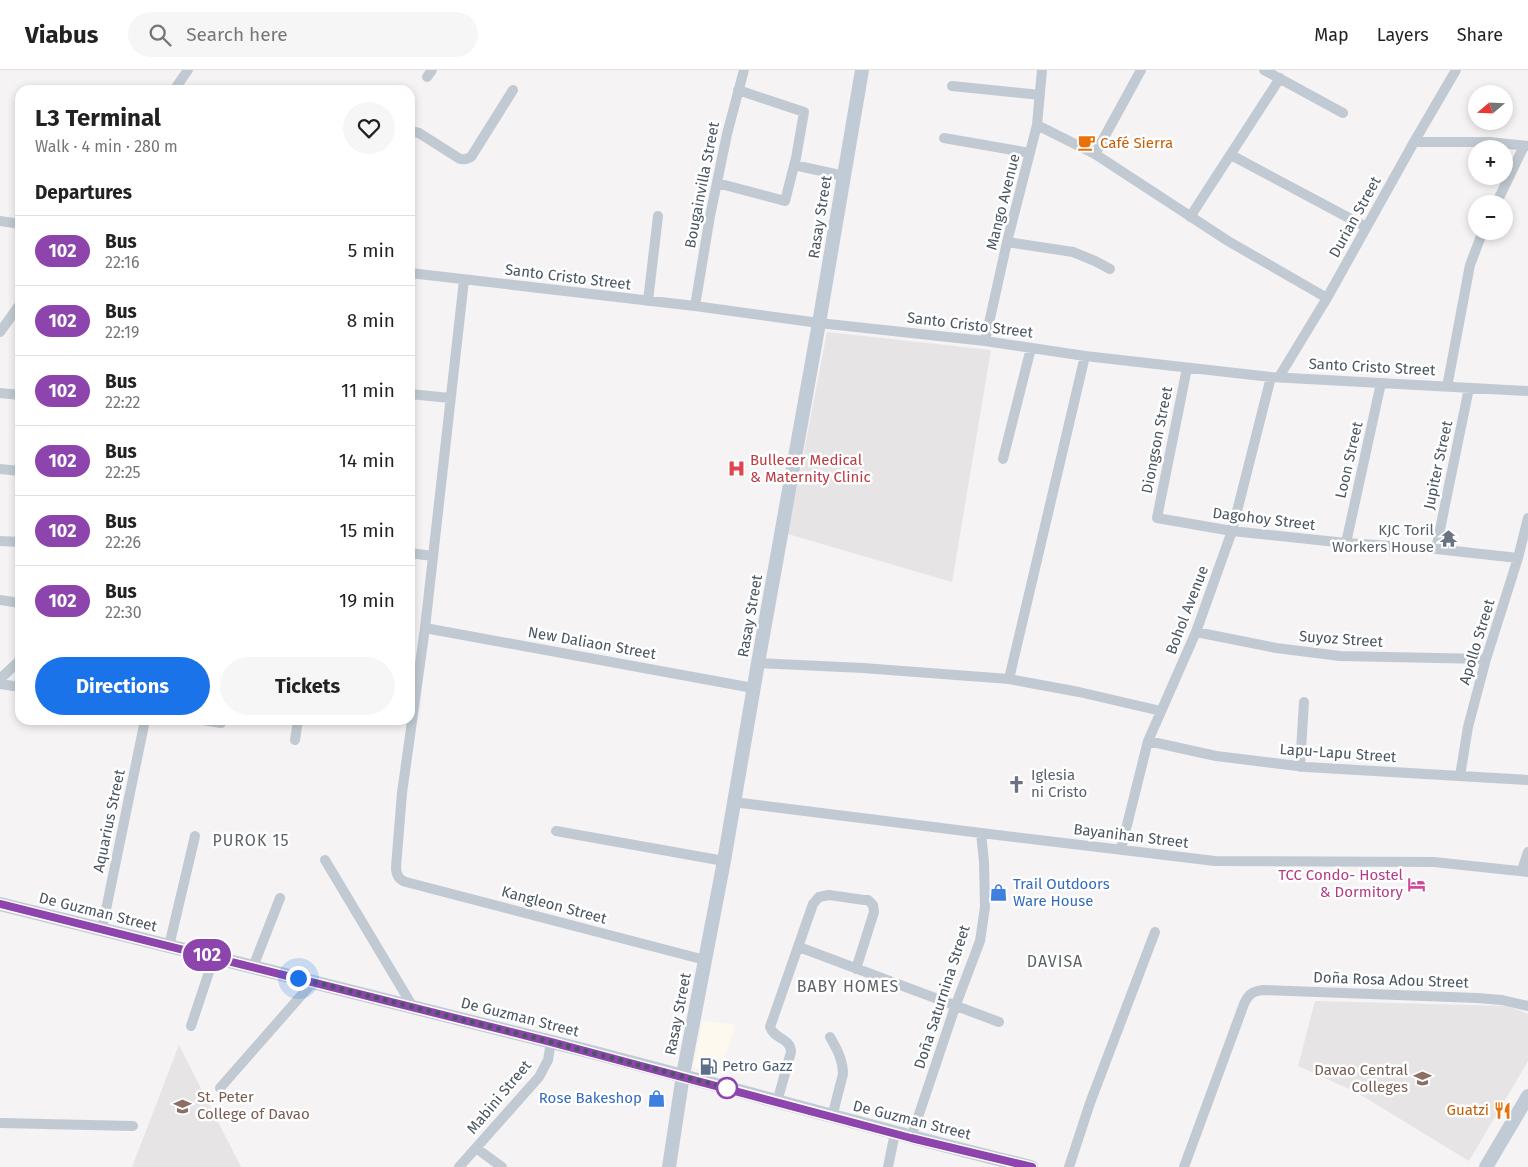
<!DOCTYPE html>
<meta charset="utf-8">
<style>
:root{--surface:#fff;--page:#f6f6f6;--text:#222;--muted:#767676;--line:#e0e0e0;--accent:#1a73e8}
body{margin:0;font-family:"Fira Sans",sans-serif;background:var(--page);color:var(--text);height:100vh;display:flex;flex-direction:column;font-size:19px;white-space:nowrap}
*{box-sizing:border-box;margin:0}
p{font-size:16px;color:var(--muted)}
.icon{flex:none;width:28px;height:28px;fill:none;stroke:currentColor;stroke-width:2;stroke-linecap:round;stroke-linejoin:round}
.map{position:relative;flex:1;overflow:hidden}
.panel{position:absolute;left:15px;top:15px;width:400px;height:640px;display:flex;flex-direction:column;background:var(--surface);border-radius:15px;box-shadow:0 2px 8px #0003}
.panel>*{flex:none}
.badge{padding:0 10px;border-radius:16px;font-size:18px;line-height:32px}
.needle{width:32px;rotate:251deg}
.controls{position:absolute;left:1468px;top:15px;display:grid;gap:10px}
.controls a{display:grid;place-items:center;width:45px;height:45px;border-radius:50%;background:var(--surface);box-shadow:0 2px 8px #0003;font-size:25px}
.you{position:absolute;width:25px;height:25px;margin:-12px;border:4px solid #fff;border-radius:50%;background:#1a73e8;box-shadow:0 0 0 8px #1a73e833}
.map>.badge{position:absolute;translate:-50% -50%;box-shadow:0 0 0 2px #fff}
h2{padding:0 20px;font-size:19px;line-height:45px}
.round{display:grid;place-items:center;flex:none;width:52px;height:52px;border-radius:26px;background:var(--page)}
.head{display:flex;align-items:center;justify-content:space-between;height:85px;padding:0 20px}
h1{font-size:24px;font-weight:700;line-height:38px}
.primary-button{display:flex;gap:10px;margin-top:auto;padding:10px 20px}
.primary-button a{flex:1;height:58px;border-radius:30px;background:var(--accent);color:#fff;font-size:20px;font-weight:700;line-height:58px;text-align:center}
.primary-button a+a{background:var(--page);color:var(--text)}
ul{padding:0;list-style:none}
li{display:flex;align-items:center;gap:15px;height:70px;padding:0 20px;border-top:1px solid var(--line)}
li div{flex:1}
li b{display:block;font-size:19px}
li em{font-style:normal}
li .badge{min-width:55px;font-weight:700;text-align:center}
header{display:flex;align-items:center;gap:30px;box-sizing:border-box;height:70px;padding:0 25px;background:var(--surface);border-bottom:1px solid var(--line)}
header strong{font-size:24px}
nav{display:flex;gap:28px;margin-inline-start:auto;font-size:18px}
.search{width:350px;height:45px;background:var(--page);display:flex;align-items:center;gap:12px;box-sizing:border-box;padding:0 18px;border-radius:28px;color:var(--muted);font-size:19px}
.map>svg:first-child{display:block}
.commercial{fill:#fdf9ef}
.education{fill:#e6e4e5}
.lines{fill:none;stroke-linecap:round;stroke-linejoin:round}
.street{stroke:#c1cad2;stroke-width:10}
.secondary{stroke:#c1cbd6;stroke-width:14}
.line-casing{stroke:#fff;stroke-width:11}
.line{stroke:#8e44ad;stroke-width:8}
.walk{stroke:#4a5661;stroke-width:5;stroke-dasharray:0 9}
.stop-dot{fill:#fff;stroke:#8e44ad;stroke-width:2.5}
.labels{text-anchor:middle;stroke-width:5;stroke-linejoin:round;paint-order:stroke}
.food-label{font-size:15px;fill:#c56008;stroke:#fff;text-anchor:start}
.street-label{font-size:15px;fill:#4a5661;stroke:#fff}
.health-label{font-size:15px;fill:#be3a42;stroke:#fff;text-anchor:start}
.worship-label{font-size:15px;fill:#5b616d;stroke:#fff;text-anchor:end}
.hotel-label{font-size:15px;fill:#b23c85;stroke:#fff;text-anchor:end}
.shop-label{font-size:15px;fill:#366cbe;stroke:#fff;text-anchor:start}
.service-label{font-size:15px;fill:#4e5e75;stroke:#fff;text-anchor:start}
.education-label{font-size:15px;fill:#785e54;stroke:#fff;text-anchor:end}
.neighbourhood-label{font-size:16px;letter-spacing:1px;fill:#5f6368;stroke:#fff}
</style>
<header>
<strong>Viabus</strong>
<div class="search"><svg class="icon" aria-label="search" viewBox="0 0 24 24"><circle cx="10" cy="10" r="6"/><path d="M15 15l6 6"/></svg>Search here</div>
<nav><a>Map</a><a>Layers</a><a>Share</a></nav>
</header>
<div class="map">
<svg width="1528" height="1097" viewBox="0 0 1528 1097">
<rect width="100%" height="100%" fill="#f5f3f3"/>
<path class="commercial" d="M703,950L736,955L718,1005L693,997Z"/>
<path class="education" d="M827,262L991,280L952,512L788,464Z
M1315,931L1509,936L1528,944V991L1469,1091L1356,1022L1298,996Z
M179,975L241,1097H132Z"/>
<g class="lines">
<path class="street" d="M1264,0L1343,43
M427,7L432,0
M952,16L1040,25
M174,20L188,0
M1037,55L1095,84L1228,171L1327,228
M410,61L419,63L460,89C464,90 467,89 471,87L513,20
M944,68L1030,83
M1414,72H1489L1528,76
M1095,84L1141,0
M1231,85L1366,157
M794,95L844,106
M717,113L785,131L796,88L804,42L738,20
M1496,134L1524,76
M1190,147L1280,8
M0,151L20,154
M1007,172L1073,182L1095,191L1110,199
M410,203L695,236L819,253L985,271L1085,286L1271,307L1528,321
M464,210L425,558L402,723L396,797C396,805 399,810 406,812L705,890
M648,231L658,146
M695,236L710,146L727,64L744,0
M0,262L20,234
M985,271L1007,172L1037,55L1042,0
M1187,298L1157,448L1232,461L1346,473L1436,479L1518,488
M1279,307L1327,228L1414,72L1456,0
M1447,317L1470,195L1483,161
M0,323L20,325
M410,324L450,328
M1003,389L1031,278
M0,399L20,401
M0,471L20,472
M1346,473L1381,313
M1436,479L1469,318
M410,483L432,486
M0,530L20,533
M425,558L753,618
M1196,562L1276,578L1340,586L1486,589
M758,593L863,598L1009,609L1079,622L1161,641
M0,609L20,590
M1009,609L1085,286
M0,614L20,617
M203,650L221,653L222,650
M295,670L298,650
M1148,671L1216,686L1306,697L1528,710
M1300,697L1304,632
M1460,706L1468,657L1486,589L1518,488L1528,448
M733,732L981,763L1215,791L1434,792L1528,802
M556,761L724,791
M1121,779L1148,671L1196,562L1232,461L1271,307
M325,790L413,937
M1522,800L1528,782
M102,859L145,650
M169,876L195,766
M799,877L999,952
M253,897L280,828
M191,956L214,887
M830,967C837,979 843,990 843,1004L832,1047
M220,1018L313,912
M777,1032L791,982C791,968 774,969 770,957L813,834L819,827L829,825L864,830H868L873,835L874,842L856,899
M0,1053L133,1056
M911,1068L955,937L980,871L985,837L984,792L981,763
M476,1078L502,1097
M459,1097L539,1007L548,990L551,972
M888,1097L895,1063
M1069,1097L1090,1033L1155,862
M1184,1097L1244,934C1248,925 1252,921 1263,920L1477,928L1502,930L1528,936"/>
<path class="secondary" d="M0,834C192,882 384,929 576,978C728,1017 879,1060 1031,1097
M669,1097L683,1005L724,791L758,593L819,253L862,0
M1486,1097L1528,1026"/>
</g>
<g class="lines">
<defs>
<path id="line" d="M0,834L551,972L911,1068L1032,1097"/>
</defs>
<use href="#line" class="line-casing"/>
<use href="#line" class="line"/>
<path class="walk" d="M298,908L551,972L727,1018"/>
</g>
<defs>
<symbol id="cafe-bare" viewBox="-9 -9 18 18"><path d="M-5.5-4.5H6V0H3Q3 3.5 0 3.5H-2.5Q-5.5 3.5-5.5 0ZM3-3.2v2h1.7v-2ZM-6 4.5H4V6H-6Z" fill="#e8710a" stroke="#fff" stroke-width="2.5" paint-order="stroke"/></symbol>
<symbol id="hospital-bare" viewBox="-9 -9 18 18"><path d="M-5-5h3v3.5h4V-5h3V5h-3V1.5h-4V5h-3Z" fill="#e0444e" stroke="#fff" stroke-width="2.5" paint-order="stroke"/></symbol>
<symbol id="temple-bare" viewBox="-9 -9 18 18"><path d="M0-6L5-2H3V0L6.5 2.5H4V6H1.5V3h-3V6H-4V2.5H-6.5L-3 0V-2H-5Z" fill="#6b7280" stroke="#fff" stroke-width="2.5" paint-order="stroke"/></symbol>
<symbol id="church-bare" viewBox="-9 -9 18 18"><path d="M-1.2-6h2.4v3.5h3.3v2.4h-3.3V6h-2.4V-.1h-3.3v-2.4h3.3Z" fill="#6b7280" stroke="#fff" stroke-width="2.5" paint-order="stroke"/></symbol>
<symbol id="hotel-bare" viewBox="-9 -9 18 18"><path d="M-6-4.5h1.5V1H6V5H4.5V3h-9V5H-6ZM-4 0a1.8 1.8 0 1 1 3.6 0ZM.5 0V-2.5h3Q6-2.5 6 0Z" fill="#d1479c" stroke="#fff" stroke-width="2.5" paint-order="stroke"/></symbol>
<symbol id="shop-bare" viewBox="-9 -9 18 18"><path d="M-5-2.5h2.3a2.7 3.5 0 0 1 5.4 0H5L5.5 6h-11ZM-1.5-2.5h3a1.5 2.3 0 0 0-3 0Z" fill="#3f7fe0" stroke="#fff" stroke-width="2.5" paint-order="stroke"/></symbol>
<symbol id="fuel-bare" viewBox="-9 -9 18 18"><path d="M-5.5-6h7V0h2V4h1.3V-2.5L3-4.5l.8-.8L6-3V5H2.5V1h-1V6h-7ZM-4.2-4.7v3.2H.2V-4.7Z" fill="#5c6f8a" stroke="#fff" stroke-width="2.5" paint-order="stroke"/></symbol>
<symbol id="university-bare" viewBox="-9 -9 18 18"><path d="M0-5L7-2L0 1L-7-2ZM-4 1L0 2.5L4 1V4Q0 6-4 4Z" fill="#8d6e63" stroke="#fff" stroke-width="2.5" paint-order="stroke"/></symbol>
<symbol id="restaurant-bare" viewBox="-9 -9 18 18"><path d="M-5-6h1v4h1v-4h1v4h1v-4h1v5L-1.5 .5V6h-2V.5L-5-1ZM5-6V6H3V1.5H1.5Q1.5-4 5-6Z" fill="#e8710a" stroke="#fff" stroke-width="2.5" paint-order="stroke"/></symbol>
</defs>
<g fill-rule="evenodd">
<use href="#cafe-bare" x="1074" y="60" width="25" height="25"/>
<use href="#hospital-bare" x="724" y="386" width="25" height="25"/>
<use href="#temple-bare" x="1436" y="456" width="25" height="25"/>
<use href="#church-bare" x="1004" y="702" width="25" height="25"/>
<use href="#hotel-bare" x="1404" y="802" width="25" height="25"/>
<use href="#shop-bare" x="986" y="810" width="25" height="25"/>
<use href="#fuel-bare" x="696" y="984" width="25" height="25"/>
<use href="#university-bare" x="1410" y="996" width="25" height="25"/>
<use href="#shop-bare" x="644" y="1016" width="25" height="25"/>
<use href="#university-bare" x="170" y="1024" width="25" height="25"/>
<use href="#restaurant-bare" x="1490" y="1028" width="25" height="25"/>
</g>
<circle class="stop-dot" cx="727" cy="1018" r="10"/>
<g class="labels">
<g class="food-label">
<text x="1100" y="78">Café Sierra</text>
<text x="1489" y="1045" text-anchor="end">Guatzi</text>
</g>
<g class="street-label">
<text transform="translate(702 115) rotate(-79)" y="5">Bougainvilla Street</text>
<text transform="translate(1003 132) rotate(-76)" y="5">Mango Avenue</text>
<text transform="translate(820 147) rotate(-81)" y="5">Rasay Street</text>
<text transform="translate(1355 147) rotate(-61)" y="5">Durian Street</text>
<text transform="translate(568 207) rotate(7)" y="5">Santo Cristo Street</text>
<text transform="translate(970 255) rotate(7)" y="5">Santo Cristo Street</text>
<text transform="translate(1372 297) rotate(3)" y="5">Santo Cristo Street</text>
<text transform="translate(1157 370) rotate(-79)" y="5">Diongson Street</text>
<text transform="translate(1349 390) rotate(-77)" y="5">Loon Street</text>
<text transform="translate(1438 395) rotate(-78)" y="5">Jupiter Street</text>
<text transform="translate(1264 449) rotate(7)" y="5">Dagohoy Street</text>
<text transform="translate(1187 540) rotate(-69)" y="5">Bohol Avenue</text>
<text transform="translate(750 546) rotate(-80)" y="5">Rasay Street</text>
<text transform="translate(1341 569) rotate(4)" y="5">Suyoz Street</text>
<text transform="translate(1477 572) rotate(-73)" y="5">Apollo Street</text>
<text transform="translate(592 573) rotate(10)" y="5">New Daliaon Street</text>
<text transform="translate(1338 683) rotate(4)" y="5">Lapu-Lapu Street</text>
<text transform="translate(109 751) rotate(-78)" y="5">Aquarius Street</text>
<text transform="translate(1131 766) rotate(7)" y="5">Bayanihan Street</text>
<text transform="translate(554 835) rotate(15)" y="5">Kangleon Street</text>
<text transform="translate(98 842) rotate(14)" y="5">De Guzman Street</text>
<text transform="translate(1391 910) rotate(2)" y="5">Doña Rosa Adou Street</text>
<text transform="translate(942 927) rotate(-72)" y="5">Doña Saturnina Street</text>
<text transform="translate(678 944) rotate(-79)" y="5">Rasay Street</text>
<text transform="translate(520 947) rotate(14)" y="5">De Guzman Street</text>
<text transform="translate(499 1027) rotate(-50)" y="5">Mabini Street</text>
<text transform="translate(912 1050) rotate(14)" y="5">De Guzman Street</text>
</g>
<g class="health-label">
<text x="750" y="395">Bullecer Medical<tspan x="750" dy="17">&amp; Maternity Clinic</tspan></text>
</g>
<g class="worship-label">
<text x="1434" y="465">KJC Toril<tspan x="1434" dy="17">Workers House</tspan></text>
<text x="1031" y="710" text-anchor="start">Iglesia<tspan x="1031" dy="17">ni Cristo</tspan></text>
</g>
<g class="hotel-label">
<text x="1403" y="810">TCC Condo- Hostel<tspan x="1403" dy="17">&amp; Dormitory</tspan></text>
</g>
<g class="shop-label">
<text x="1013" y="819">Trail Outdoors<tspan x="1013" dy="17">Ware House</tspan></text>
<text x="642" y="1033" text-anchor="end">Rose Bakeshop</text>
</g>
<g class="service-label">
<text x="722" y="1001">Petro Gazz</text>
</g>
<g class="education-label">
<text x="1408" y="1005">Davao Central<tspan x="1408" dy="17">Colleges</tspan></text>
<text x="197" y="1032" text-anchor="start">St. Peter<tspan x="197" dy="17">College of Davao</tspan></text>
</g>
<g class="neighbourhood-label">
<text x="251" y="776">PUROK 15</text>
<text x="1055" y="897">DAVISA</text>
<text x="848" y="922">BABY HOMES</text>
</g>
</g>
</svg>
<div class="controls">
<a><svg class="needle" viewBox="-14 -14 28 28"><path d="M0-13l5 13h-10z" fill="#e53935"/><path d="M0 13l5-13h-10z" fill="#767676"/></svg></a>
<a>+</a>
<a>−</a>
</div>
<div class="you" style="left:298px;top:908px"></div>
<b class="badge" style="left:207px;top:885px;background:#8e44ad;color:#fff">102</b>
<section class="panel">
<div class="head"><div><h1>L3 Terminal</h1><p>Walk · 4 min · 280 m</p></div><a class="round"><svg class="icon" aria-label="heart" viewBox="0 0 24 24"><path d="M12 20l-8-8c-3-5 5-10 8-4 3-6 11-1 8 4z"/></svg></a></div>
<h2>Departures</h2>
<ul>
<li><span class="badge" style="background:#8e44ad;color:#fff">102</span><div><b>Bus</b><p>22:16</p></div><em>5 min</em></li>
<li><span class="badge" style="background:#8e44ad;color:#fff">102</span><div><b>Bus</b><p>22:19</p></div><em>8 min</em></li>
<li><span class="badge" style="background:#8e44ad;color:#fff">102</span><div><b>Bus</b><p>22:22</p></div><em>11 min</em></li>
<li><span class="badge" style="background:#8e44ad;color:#fff">102</span><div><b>Bus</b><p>22:25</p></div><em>14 min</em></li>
<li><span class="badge" style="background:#8e44ad;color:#fff">102</span><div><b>Bus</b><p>22:26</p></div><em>15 min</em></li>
<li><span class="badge" style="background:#8e44ad;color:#fff">102</span><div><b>Bus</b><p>22:30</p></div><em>19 min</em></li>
</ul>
<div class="primary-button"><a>Directions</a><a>Tickets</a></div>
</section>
</div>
